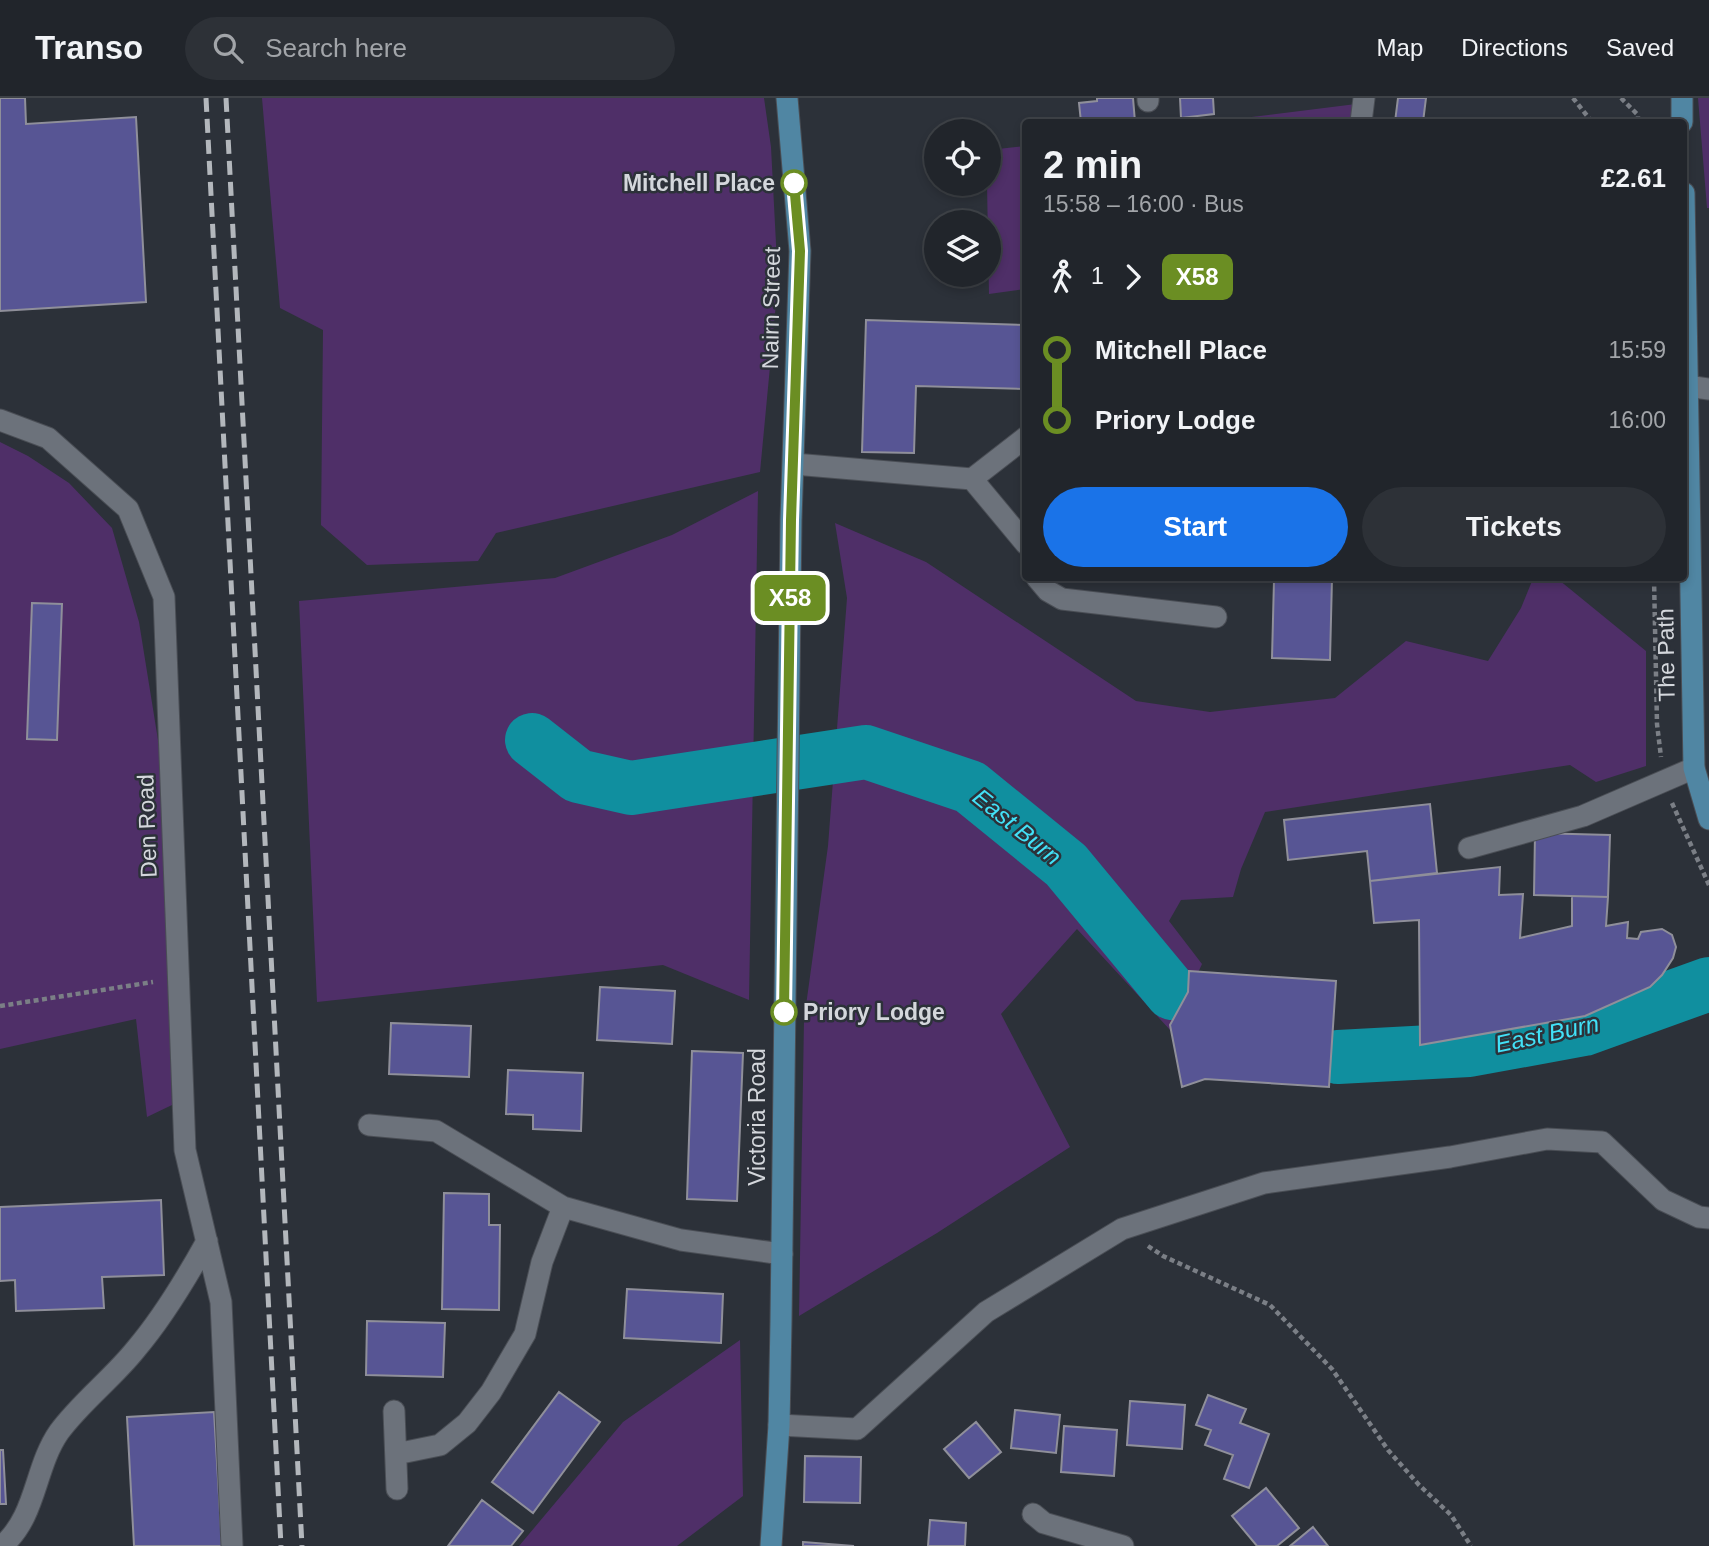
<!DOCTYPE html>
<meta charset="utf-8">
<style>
:root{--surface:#21252b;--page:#2d3137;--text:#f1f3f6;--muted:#a2a5a9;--line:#3e4247;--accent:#1a73e8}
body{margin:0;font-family:Arial,sans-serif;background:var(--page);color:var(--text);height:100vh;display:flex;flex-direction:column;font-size:26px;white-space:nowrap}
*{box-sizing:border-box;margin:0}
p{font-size:23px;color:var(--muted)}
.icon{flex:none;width:38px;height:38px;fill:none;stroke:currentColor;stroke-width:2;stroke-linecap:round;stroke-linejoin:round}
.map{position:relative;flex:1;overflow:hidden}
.side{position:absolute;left:1022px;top:21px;width:665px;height:462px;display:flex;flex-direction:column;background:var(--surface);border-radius:7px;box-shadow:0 4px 10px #0003,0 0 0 2px var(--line)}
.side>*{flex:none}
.badge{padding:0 14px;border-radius:10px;font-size:24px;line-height:46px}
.controls{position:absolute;left:924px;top:21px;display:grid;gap:14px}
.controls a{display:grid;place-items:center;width:77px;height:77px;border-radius:50%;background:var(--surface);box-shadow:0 4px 10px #0003,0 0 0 2px var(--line);font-size:35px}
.map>.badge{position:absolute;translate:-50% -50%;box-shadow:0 0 0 4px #fff}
.legs{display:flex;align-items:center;gap:10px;height:77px;padding:0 21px;font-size:23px}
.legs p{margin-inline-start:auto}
.headline{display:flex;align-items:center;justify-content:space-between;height:119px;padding:0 21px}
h1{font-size:38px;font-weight:600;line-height:52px}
.primary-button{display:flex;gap:14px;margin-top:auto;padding:14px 21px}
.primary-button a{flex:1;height:80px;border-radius:42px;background:var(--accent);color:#fff;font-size:28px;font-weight:600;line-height:80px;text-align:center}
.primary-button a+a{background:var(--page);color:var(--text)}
ul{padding:0 21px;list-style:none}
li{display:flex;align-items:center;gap:24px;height:70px;font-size:26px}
li i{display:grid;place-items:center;width:10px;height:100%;margin:0 9px;background:currentColor}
li i::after{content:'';width:18px;height:18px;margin:-9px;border:5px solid;border-radius:50%;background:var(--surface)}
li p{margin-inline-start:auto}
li:first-child i{background:linear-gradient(#0000 50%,currentColor 0)}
li:last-child i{background:linear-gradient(currentColor 50%,#0000 0)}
header{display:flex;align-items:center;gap:42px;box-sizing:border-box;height:98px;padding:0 35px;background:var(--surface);border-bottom:2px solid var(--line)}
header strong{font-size:33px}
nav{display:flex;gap:38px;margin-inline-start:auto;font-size:24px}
.search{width:490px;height:63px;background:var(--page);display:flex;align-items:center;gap:18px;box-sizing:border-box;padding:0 24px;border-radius:38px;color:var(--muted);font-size:26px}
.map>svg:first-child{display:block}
.green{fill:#4f2f68}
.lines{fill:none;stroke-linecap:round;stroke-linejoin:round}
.river{stroke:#108f9f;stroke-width:54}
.building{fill:#575594;stroke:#8f8f9a;stroke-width:2}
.minor-casing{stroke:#4a4e55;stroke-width:23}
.major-casing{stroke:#4a4e55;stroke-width:23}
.path{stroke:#7b7f86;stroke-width:4.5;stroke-dasharray:5 3.5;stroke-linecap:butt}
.minor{stroke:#6c727b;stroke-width:21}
.major{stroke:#5086a3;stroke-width:21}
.rail{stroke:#b3b7bc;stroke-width:5;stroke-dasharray:14 7;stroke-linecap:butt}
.line-1-casing{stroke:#fff;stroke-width:16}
.line-1{stroke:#6b8e23;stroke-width:10}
.stop-1-dot{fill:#fff;stroke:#6b8e23;stroke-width:3.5}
.labels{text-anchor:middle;stroke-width:5;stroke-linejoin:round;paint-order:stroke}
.stop-label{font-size:23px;font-weight:bold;fill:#d4d7dc;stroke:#2c3139;text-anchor:end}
.street-label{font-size:23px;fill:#d4d7dc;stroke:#2c3139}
.water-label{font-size:24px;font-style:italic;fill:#42e1f7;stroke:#2c3139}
</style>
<header>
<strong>Transo</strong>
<div class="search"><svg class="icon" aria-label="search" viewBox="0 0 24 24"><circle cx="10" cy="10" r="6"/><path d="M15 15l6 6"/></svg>Search here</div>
<nav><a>Map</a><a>Directions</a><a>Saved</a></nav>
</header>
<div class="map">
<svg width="1709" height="1448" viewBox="0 0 1709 1448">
<rect width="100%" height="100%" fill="#2c3139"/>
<path class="green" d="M262,0H764L771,49L778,184L760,374L496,435L478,463L367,467L321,427L323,232L280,210Z
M1698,0H1709V110H1707Z
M1356,6L1351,24H1211Z
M1025,48V191L989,196L987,86L989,52Z
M0,344L28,358L69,385L112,430L139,524L163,673L172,1007L147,1019L136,921L0,951Z
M758,393L749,902L663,867L317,904L299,503L555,480L672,437Z
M835,425L926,464L1136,603L1210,614L1335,600L1406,543L1488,563L1521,510L1532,483L1559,482L1646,553V668L1596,684L1570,667L1265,714L1241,771L1233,799L1181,802L1169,823L1202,866L1171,933L1077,831L1001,916L1070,1049L937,1135L799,1218L804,922L828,748L847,500Z
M740,1242L743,1398L677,1448H519L623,1324Z"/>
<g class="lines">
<path class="river" d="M532,642L578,678L631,690L866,654L970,689L1066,767L1172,895
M1338,959L1469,952L1584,931L1709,886"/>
</g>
<path class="building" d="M0,0H25L26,26L136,19L146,204L0,213Z
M1097,0H1133L1135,24H1081L1079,5L1097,3Z
M1180,0H1213L1214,16L1181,20Z
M1398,0H1426L1423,24H1395Z
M866,222L1026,227L1025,291L916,288L914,355L862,354Z
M1148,480H1332L1330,562L1272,560L1274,482Z
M32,505L62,506L57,642L27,641Z
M1430,706L1437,775L1370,783L1367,753L1288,762L1284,722Z
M1535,735L1610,737L1608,799L1534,797Z
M1500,769L1499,797L1523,796L1520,840L1572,828V798L1608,799L1606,828L1628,824L1627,840L1638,841L1641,834L1662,831L1672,837L1676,849L1673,860L1662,877L1650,889L1585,918L1420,947L1419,822L1374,825L1370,783Z
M1189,873L1336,883L1329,989L1205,981L1182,989L1170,927L1188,894Z
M600,889L675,893L672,946L597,942Z
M391,925L471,928L469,979L389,976Z
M692,953L743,955L737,1103L687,1101Z
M508,972L583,975L581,1033L533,1031V1017L506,1016Z
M444,1095L489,1096V1127H500L499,1212L442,1211Z
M161,1102L164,1177L102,1179L104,1210L16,1213L15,1182L0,1183V1109Z
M627,1191L723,1196L721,1245L624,1240Z
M367,1223L445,1225L443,1279L366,1277Z
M559,1294L600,1324L533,1415L492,1384Z
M1208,1297L1246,1311L1240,1325L1269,1336L1249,1390L1224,1381L1233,1357L1205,1347L1211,1332L1196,1327Z
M1130,1303L1185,1307L1182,1351L1127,1347Z
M1015,1312L1060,1317L1056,1355L1011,1350Z
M214,1314L222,1448H134L127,1319Z
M976,1324L1001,1354L969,1380L944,1351Z
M1064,1328L1117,1332L1114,1378L1061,1374Z
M0,1352H3L6,1406H0Z
M805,1358L861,1359L860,1405L804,1404Z
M1266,1390L1299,1430L1277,1448H1257L1232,1418Z
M482,1402L523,1433L511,1448H448Z
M930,1422L966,1425L965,1448H928Z
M1313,1429L1328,1448H1290Z
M803,1444L854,1448H803Z"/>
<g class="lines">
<defs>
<path id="minor" d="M1148,0V3
M1361,24L1364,0
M1687,288L1709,291
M0,322L48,340L128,411L164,499L185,1052L221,1204L232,1448
M794,366L972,381L1026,339
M972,381L1026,446
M1037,480L1048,493L1062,501L1216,519
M1469,750L1583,718L1694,670
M369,1027L436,1033L563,1109L681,1142L782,1156
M394,1313L397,1391
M779,1327L857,1331L986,1214L1122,1131L1264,1085L1450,1059L1547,1041L1602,1044L1663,1102L1699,1119L1709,1120
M396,1356L440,1347L467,1325L491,1294L525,1236L542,1164L563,1109
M1033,1416L1044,1425L1123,1448
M2,1448C37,1418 34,1370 59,1334C81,1304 113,1280 136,1251C164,1218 186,1181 207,1143"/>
<path id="major" d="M1682,0V24
M1684,95L1694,670L1709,721
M771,1448L779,1327L781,1223L791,422L800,153L787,0"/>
</defs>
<use href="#minor" class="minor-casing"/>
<use href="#major" class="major-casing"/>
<path class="path" d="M1573,0L1592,24
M1621,0L1638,17V24
M1654,480L1657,626L1661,659
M1672,705L1709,787
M0,908L153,884
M1148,1148L1163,1158L1270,1207L1332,1271L1388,1352L1419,1387L1451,1417L1471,1448"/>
<use href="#minor" class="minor"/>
<use href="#major" class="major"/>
<path class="rail" d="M206,0L281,1448
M226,0L302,1448"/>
</g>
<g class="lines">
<defs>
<path id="line-1" d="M784,914L791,422L800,153L794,85"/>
</defs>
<use href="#line-1" class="line-1-casing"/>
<use href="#line-1" class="line-1"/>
</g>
<g class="stop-1-dot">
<circle cx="794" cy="85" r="12"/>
<circle cx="784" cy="914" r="12"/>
</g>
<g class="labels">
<g class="stop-label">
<text x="775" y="93">Mitchell Place</text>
<text x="803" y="922" text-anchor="start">Priory Lodge</text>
</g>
<g class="street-label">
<text transform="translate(771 210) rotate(-89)" y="8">Nairn Street</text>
<text transform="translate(1666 557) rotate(-91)" y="8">The Path</text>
<text transform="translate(147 728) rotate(-92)" y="8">Den Road</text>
<text transform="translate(757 1019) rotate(-90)" y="8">Victoria Road</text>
</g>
<g class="water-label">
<text transform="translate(1017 729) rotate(39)" y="8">East Burn</text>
<text transform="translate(1547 936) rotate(-12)" y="8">East Burn</text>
</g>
</g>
</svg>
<div class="controls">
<a><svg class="icon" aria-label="locate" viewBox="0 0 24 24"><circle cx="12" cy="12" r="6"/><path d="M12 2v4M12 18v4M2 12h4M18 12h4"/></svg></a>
<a><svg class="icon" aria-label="layers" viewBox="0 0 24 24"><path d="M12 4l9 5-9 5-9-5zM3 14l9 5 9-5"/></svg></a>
</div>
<b class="badge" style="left:790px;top:500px;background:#6b8e23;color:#fff">X58</b>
<section class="side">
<div class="headline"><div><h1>2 min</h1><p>15:58 – 16:00 · Bus</p></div><b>£2.61</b></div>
<div class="legs"><svg class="icon" aria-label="walk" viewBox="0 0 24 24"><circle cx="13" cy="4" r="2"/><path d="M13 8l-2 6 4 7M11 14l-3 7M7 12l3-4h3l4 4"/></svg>1<svg class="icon" aria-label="forward" viewBox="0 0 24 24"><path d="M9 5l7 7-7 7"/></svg><b class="badge" style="background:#6b8e23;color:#fff">X58</b></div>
<ul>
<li><i style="color:#6b8e23"></i><b>Mitchell Place</b><p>15:59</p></li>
<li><i style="color:#6b8e23"></i><b>Priory Lodge</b><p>16:00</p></li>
</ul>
<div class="primary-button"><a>Start</a><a>Tickets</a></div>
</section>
</div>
